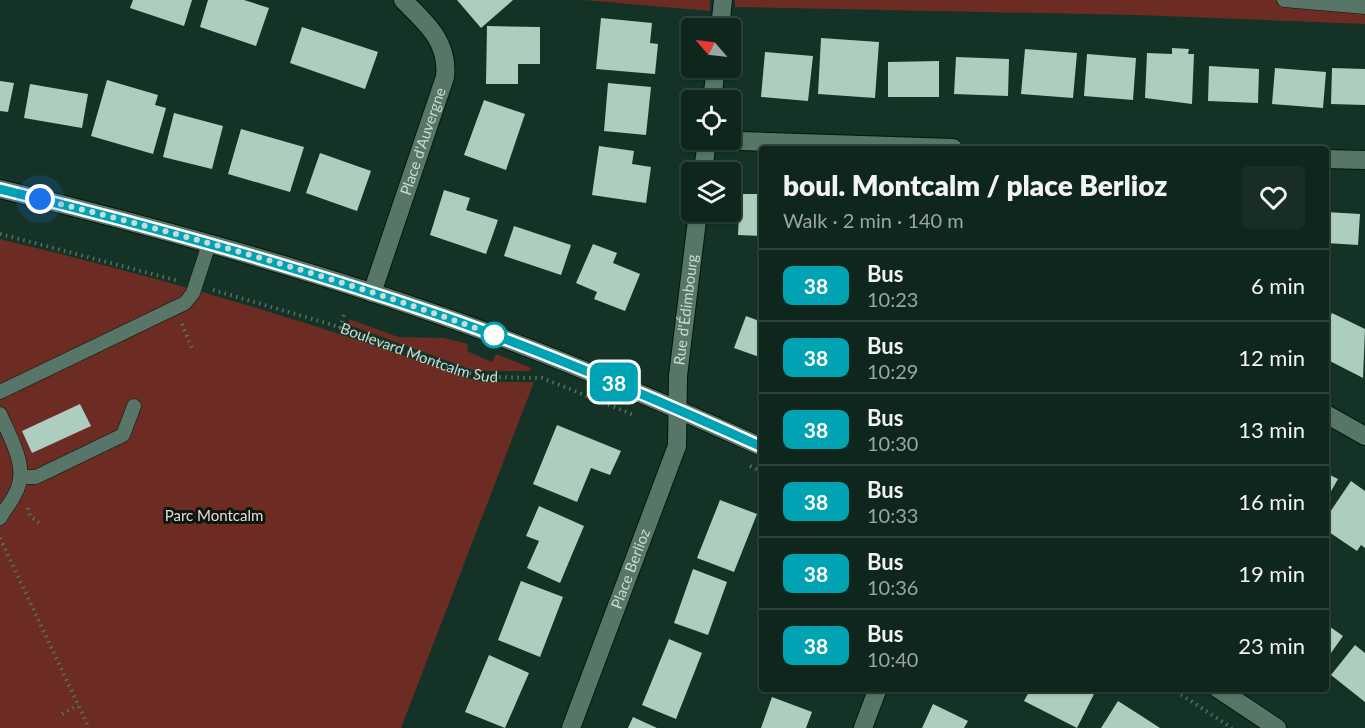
<!DOCTYPE html>
<meta charset="utf-8">
<style>
:root{--surface:#0f261c;--page:#182e25;--text:#f1f3f6;--muted:#9ba5a3;--line:#2f433b}
body{margin:0;font-family:Lato,sans-serif;background:var(--page);color:var(--text);height:100vh;display:flex;flex-direction:column;font-size:22px;white-space:nowrap}
*{box-sizing:border-box;margin:0}
p{font-size:20px;color:var(--muted)}
.icon{flex:none;width:33px;height:33px;fill:none;stroke:currentColor;stroke-width:2;stroke-linecap:round;stroke-linejoin:round}
.map{position:relative;flex:1;overflow:hidden}
.panel{position:absolute;left:759px;top:146px;width:570px;height:546px;display:flex;flex-direction:column;background:var(--surface);border-radius:6px;box-shadow:0 2px 4px #0004,0 0 0 2px var(--line)}
.panel>*{flex:none}
.badge{padding:0 12px;border-radius:9px;font-size:21px;line-height:39px}
.needle{width:39px;rotate:298deg}
.buttons{position:absolute;left:681px;top:18px;display:grid;gap:12px}
.buttons a{display:grid;place-items:center;width:60px;height:60px;border-radius:6px;background:var(--surface);box-shadow:0 2px 4px #0004,0 0 0 2px var(--line);font-size:30px}
.you{position:absolute;width:30px;height:30px;margin:-15px;border:4px solid #fff;border-radius:50%;background:#1a73e8;box-shadow:0 0 0 9px #1a73e833}
.map>.badge{position:absolute;translate:-50% -50%;box-shadow:0 0 0 3px #fff}
.round{display:grid;place-items:center;flex:none;width:63px;height:63px;border-radius:6px;background:var(--page)}
.head{display:flex;align-items:center;justify-content:space-between;height:102px;padding:0 24px}
h1{font-size:28px;font-weight:800;line-height:45px}
ul{padding:0;list-style:none}
li{display:flex;align-items:center;gap:18px;height:72px;padding:0 24px;border-top:2px solid var(--line)}
li div{flex:1}
li b{display:block;font-size:22px}
li em{font-style:normal}
li .badge{min-width:66px;font-weight:700;text-align:center}
.map>svg:first-child{display:block}
.green{fill:#6c2b23}
.building{fill:#adcebf}
.lines{fill:none;stroke-linecap:round;stroke-linejoin:round}
.lane-casing{stroke:#00190f;stroke-width:15}
.street-casing{stroke:#00190f;stroke-width:20}
.secondary-casing{stroke:#00190f;stroke-width:20}
.path{stroke:#567065;stroke-width:4;stroke-dasharray:1.5 4.5;stroke-linecap:butt}
.lane{stroke:#577668;stroke-width:14}
.street{stroke:#577668;stroke-width:18}
.secondary{stroke:#577668;stroke-width:18}
.line-casing{stroke:#fff;stroke-width:14}
.line{stroke:#00a3b4;stroke-width:9}
.walk{stroke:#cadbd3;stroke-width:6;stroke-dasharray:0 10.8}
.stop-dot{fill:#fff;stroke:#00a3b4;stroke-width:3}
.labels{text-anchor:middle;stroke-width:6;stroke-linejoin:round;paint-order:stroke}
.street-label{font-size:15px;fill:#cadbd3;stroke:#0a1711}
.park-label{font-size:15px;fill:#f0d8d4;stroke:#0a1711}
</style>
<div class="map">
<svg width="1365" height="728" viewBox="0 0 1365 728">
<rect width="100%" height="100%" fill="#143226"/>
<path class="green" d="M584,0H710V11Z
M735,0H1365V24L1136,15L735,7Z
M0,239C158,277 315,322 467,378L484,382H534L401,728H0Z
M349,319L398,337L444,338L468,344L467,351L492,362L496,354L532,368L529,371H475L349,325Z"/>
<path class="building" d="M133,0H192L184,26L130,8Z
M208,0H244L269,8L256,46L200,27Z
M457,0H513L481,28Z
M601,18L652,23L650,43L658,44L655,74L596,69Z
M487,26L540,27V64H518V84H486Z
M302,27L378,52L365,89L290,63Z
M821,38L879,42L875,98L818,94Z
M1172,48L1189,49L1188,54H1194L1192,104L1145,98L1147,53L1172,54Z
M1025,49L1077,53L1073,98L1021,94Z
M765,52L813,56L808,101L761,97Z
M1087,54L1136,58L1133,100L1084,96Z
M956,57L1009,59L1008,96L954,94Z
M939,61V97H888V62Z
M1209,66L1259,69L1258,103L1208,101Z
M1275,68L1326,72L1323,108L1272,104Z
M1332,68L1365,69V105L1331,104Z
M107,80L158,95L155,105L166,108L153,154L91,136Z
M0,81L14,83L8,112L0,111Z
M608,83L651,87L646,135L604,131Z
M30,84L88,94L82,128L24,118Z
M484,100L525,114L506,170L464,155Z
M174,113L223,126L212,169L163,157Z
M241,129L304,147L290,192L228,174Z
M599,146L634,151L632,164L651,167L646,203L592,195Z
M320,153L371,171L357,211L306,193Z
M444,190L470,198L466,210L498,220L486,254L430,235Z
M740,194H762V236L738,235Z
M1326,212L1360,214L1358,245L1326,243Z
M514,226L571,245L561,275L504,256Z
M593,244L617,253L613,263L640,274L625,311L594,299L597,292L576,283Z
M1332,313L1365,329L1363,378L1326,359V325Z
M746,316L762,322V358L734,348Z
M80,404L91,426L32,453L22,431Z
M557,425L621,451L610,475L591,468L577,502L533,484Z
M1326,473L1338,479L1326,500Z
M1351,481L1365,491V548L1361,545L1357,551L1326,530V518Z
M720,500L757,514L734,572L697,558Z
M539,506L584,526L560,583L527,568L539,541L526,536Z
M693,569L727,582L708,635L674,623Z
M521,581L563,597L540,657L498,640Z
M1326,624L1343,636L1326,660Z
M669,639L702,653L676,719L642,705Z
M1355,645L1365,653V702L1331,675Z
M489,655L529,673L505,728L465,712Z
M1031,688H1097L1077,728L1024,701Z
M772,697L812,712L806,728H761Z
M1118,701L1140,715L1160,728H1101Z
M933,704L968,721L964,728H922Z
M633,717L657,728H628Z"/>
<g class="lines">
<defs>
<path id="lane" d="M1284,0L1365,7
M0,392L185,303L193,293L209,244
M0,414C10,438 30,468 15,494C11,503 4,510 0,518
M20,477H36L123,435L134,406"/>
<g id="street">
<path d="M720,28L723,0"/>
<path d="M712,100L716,68"/>
<path d="M710,140L953,148"/>
<path d="M1326,159L1365,160"/>
<path d="M703,172L707,140"/>
<path id="s2" d="M372,293L445,77C449,42 426,23 403,0"/>
<path d="M1326,414L1365,436"/>
<path id="s3" d="M571,728L677,446L678,376L698,212"/>
<path d="M863,728L878,688"/>
</g>
<path id="secondary" d="M0,189C148,225 296,265 439,315C549,353 656,399 762,447
M1217,688L1277,728"/>
</defs>
<use href="#lane" class="lane-casing"/>
<use href="#street" class="street-casing"/>
<use href="#secondary" class="secondary-casing"/>
<g class="path">
<path d="M0,234L179,281"/>
<path id="s1" d="M213,290L333,325L460,371L487,377L542,378L634,415"/>
<path d="M182,324L193,351"/>
<path d="M340,328L344,315"/>
<path d="M750,466L762,472"/>
<path d="M28,508L30,516L42,525"/>
<path d="M0,538L89,728"/>
<path d="M1171,688L1232,728"/>
<path d="M62,714L78,705"/>
</g>
<use href="#lane" class="lane"/>
<use href="#street" class="street"/>
<use href="#secondary" class="secondary"/>
</g>
<g class="lines">
<defs>
<path id="line" d="M0,189C148,225 295,266 439,315C549,353 656,399 762,447"/>
</defs>
<use href="#line" class="line-casing"/>
<use href="#line" class="line"/>
<path class="walk" d="M40,199C195,237 350,281 500,337L494,335"/>
</g>
<circle class="stop-dot" cx="494" cy="335" r="12"/>
<g class="labels">
<g class="street-label">
<text dy="5" stroke="none"><textPath href="#s2" startOffset="160">Place d'Auvergne</textPath></text>
<text dy="5" stroke="none"><textPath href="#s3" startOffset="438">Rue d'Édimbourg</textPath></text>
<text dy="5" stroke="none"><textPath href="#s1" startOffset="216">Boulevard Montcalm Sud</textPath></text>
<text dy="5" stroke="none"><textPath href="#s3" startOffset="170">Place Berlioz</textPath></text>
</g>
<g class="park-label">
<text x="214" y="521">Parc Montcalm</text>
</g>
</g>
</svg>
<div class="buttons">
<a><svg class="needle" viewBox="-14 -14 28 28"><path d="M0-13l5 13h-10z" fill="#e53935"/><path d="M0 13l5-13h-10z" fill="#9ba5a3"/></svg></a>
<a><svg class="icon" aria-label="locate" viewBox="0 0 24 24"><circle cx="12" cy="12" r="6"/><path d="M12 2v4M12 18v4M2 12h4M18 12h4"/></svg></a>
<a><svg class="icon" aria-label="layers" viewBox="0 0 24 24"><path d="M12 4l9 5-9 5-9-5zM3 14l9 5 9-5"/></svg></a>
</div>
<div class="you" style="left:40px;top:199px"></div>
<b class="badge" style="left:614px;top:382px;background:#00a3b4;color:#fff">38</b>
<section class="panel">
<div class="head"><div><h1>boul. Montcalm / place Berlioz</h1><p>Walk · 2 min · 140 m</p></div><a class="round"><svg class="icon" aria-label="heart" viewBox="0 0 24 24"><path d="M12 20l-8-8c-3-5 5-10 8-4 3-6 11-1 8 4z"/></svg></a></div>
<ul>
<li><span class="badge" style="background:#00a3b4;color:#fff">38</span><div><b>Bus</b><p>10:23</p></div><em>6 min</em></li>
<li><span class="badge" style="background:#00a3b4;color:#fff">38</span><div><b>Bus</b><p>10:29</p></div><em>12 min</em></li>
<li><span class="badge" style="background:#00a3b4;color:#fff">38</span><div><b>Bus</b><p>10:30</p></div><em>13 min</em></li>
<li><span class="badge" style="background:#00a3b4;color:#fff">38</span><div><b>Bus</b><p>10:33</p></div><em>16 min</em></li>
<li><span class="badge" style="background:#00a3b4;color:#fff">38</span><div><b>Bus</b><p>10:36</p></div><em>19 min</em></li>
<li><span class="badge" style="background:#00a3b4;color:#fff">38</span><div><b>Bus</b><p>10:40</p></div><em>23 min</em></li>
</ul>
</section>
</div>
